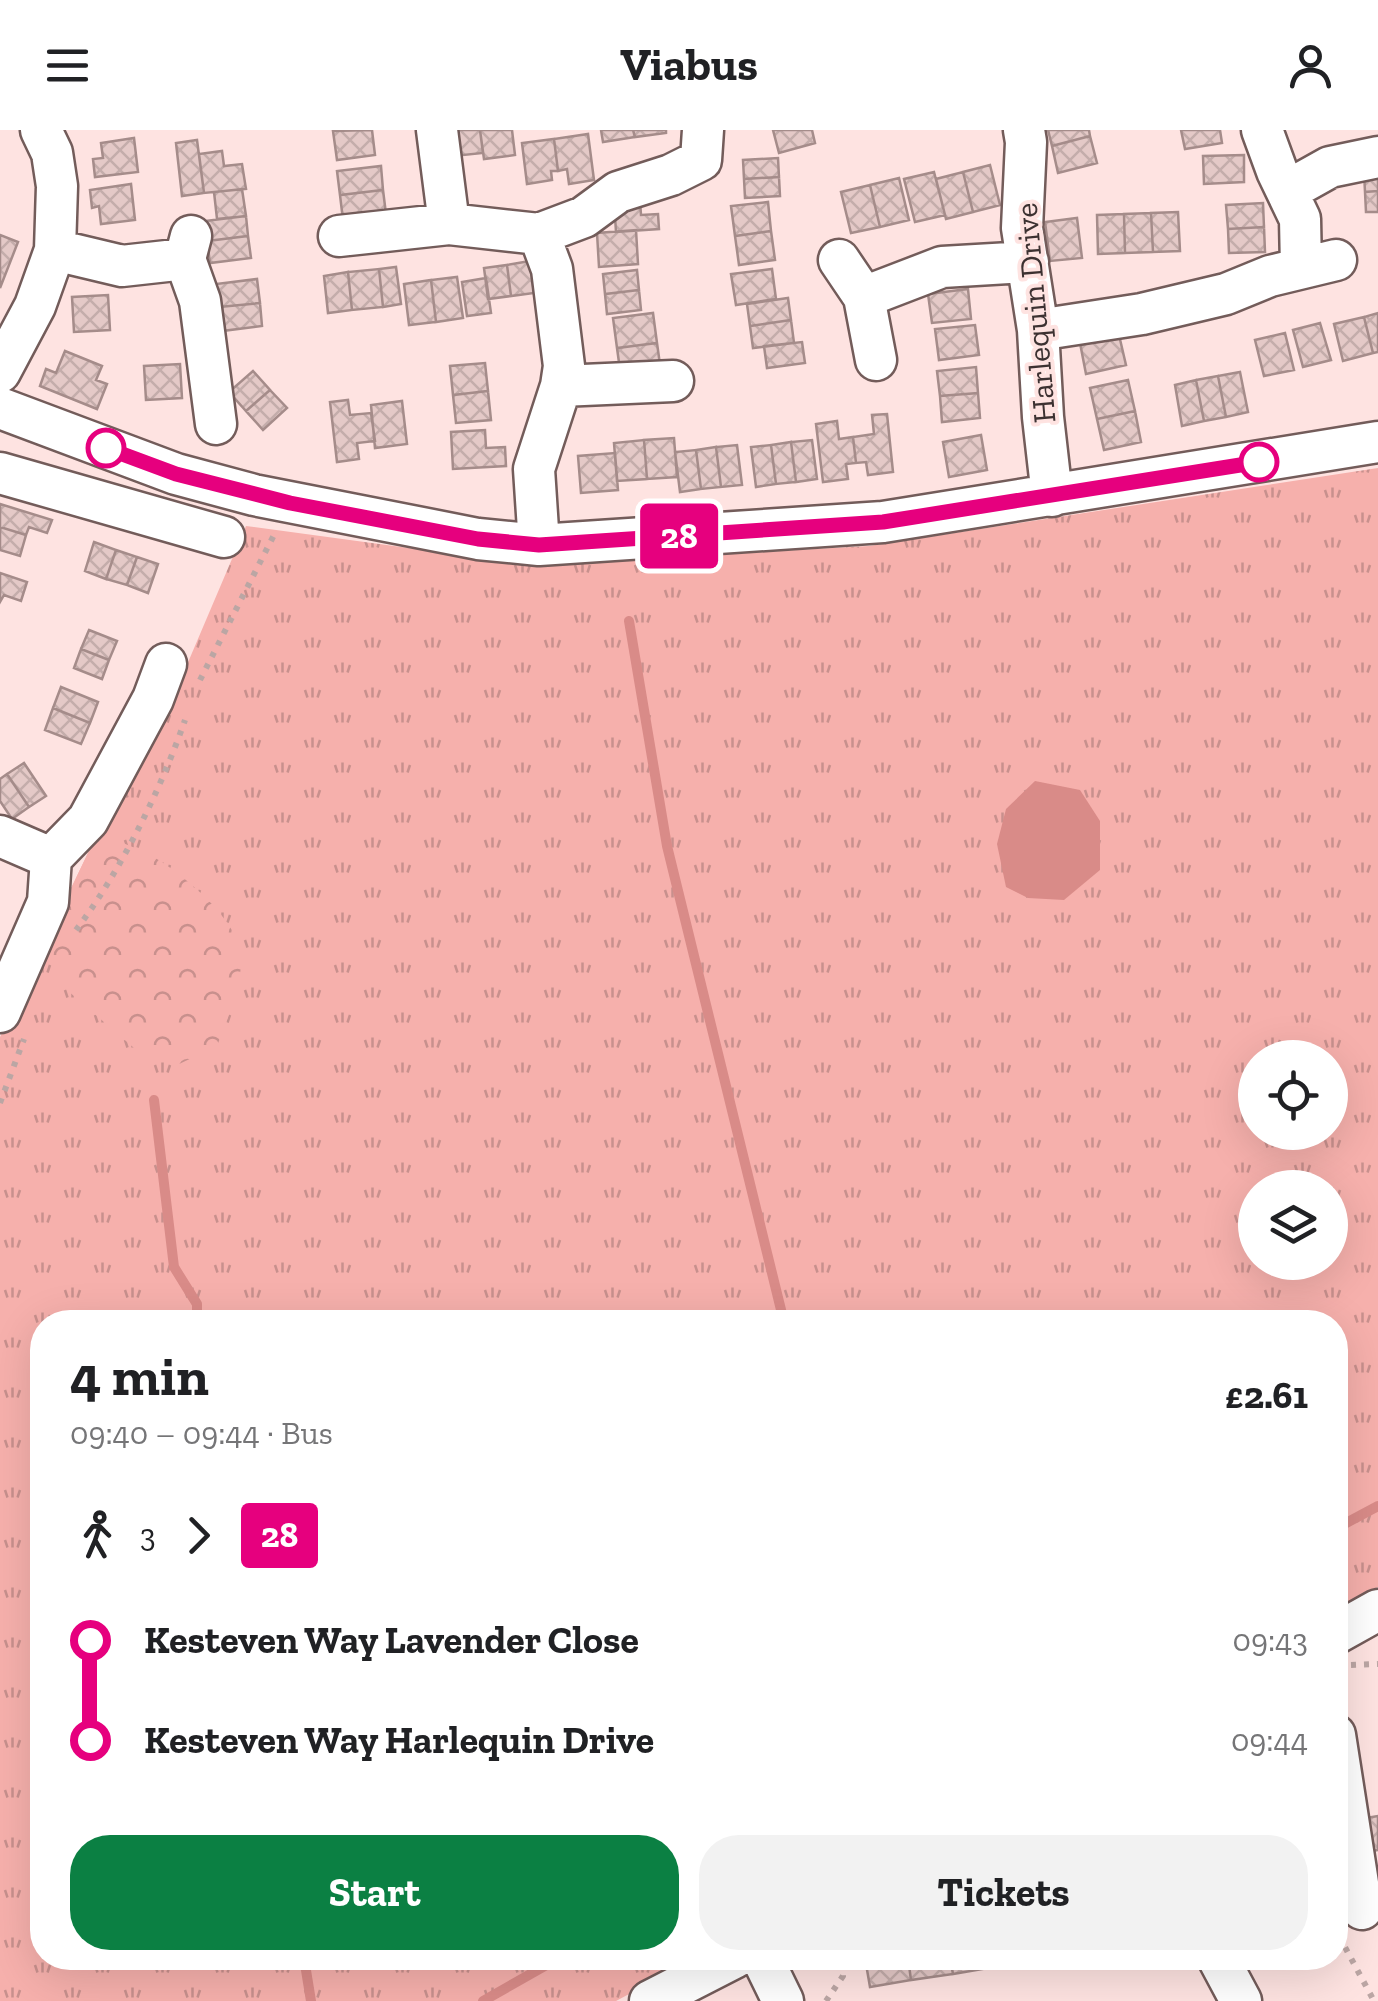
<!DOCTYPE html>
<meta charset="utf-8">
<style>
:root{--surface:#fff;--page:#f2f2f2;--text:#202124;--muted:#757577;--accent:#0b8043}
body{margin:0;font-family:"Zilla Slab",serif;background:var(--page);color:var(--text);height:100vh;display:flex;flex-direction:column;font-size:38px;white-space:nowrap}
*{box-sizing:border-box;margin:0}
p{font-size:32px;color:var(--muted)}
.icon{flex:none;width:55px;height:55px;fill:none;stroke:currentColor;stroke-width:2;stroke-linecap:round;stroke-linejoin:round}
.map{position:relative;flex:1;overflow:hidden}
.panel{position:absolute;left:30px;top:1180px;width:1318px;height:660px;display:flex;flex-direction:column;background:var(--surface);border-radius:40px;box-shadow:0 10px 40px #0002}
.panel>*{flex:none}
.badge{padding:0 20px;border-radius:8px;font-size:35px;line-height:65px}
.fabs{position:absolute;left:1238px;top:910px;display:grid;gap:20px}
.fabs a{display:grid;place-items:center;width:110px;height:110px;border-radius:50%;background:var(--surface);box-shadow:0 10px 40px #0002;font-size:50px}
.map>.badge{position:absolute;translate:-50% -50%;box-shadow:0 0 0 5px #fff}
.legs{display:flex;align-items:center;gap:15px;height:110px;padding:0 40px;font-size:32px}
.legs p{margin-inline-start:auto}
.head{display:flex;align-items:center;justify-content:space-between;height:170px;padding:0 40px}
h1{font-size:55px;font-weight:700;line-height:75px}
.button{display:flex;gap:20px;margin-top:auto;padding:20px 40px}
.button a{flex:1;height:115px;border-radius:40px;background:var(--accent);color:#fff;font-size:40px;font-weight:700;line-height:115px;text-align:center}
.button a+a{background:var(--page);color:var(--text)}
ul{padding:0 40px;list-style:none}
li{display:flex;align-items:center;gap:35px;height:100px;font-size:38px}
li i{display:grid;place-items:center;width:15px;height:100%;margin:0 12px;background:currentColor}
li i::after{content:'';width:25px;height:25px;margin:-12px;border:8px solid;border-radius:50%;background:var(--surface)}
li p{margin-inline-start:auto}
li:first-child i{background:linear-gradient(#0000 50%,currentColor 0)}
li:last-child i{background:linear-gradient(currentColor 50%,#0000 0)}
header{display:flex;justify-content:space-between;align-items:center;height:130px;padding:0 40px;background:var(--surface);font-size:45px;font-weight:700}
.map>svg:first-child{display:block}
.grass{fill:url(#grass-tufts);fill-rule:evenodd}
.park{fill:url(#park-crowns)}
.water{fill:#d98b88}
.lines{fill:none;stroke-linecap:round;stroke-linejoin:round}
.stream{stroke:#d98b88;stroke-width:10}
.building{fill:url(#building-cross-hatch);stroke:#a58c8a;stroke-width:2.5}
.minor-casing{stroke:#735c5a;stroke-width:45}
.path{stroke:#bba6a4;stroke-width:6;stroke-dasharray:5 8;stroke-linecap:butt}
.minor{stroke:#fff;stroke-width:40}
.line-1-casing{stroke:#fff;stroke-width:22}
.line-1{stroke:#e6007e;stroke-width:15}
.stop-1-dot{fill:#fff;stroke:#e6007e;stroke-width:5}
.labels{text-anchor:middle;stroke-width:8;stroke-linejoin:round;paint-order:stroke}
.street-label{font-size:32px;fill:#3c3131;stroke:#fee3e1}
</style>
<header><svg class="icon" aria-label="menu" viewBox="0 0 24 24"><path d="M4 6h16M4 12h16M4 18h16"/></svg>Viabus<svg class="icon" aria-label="person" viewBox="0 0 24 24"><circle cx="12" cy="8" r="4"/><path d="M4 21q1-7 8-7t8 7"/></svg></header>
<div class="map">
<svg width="1378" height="1871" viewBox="0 0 1378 1871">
<defs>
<pattern id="grass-tufts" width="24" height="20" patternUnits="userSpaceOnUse" patternTransform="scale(2.5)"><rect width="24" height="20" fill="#f6b0ac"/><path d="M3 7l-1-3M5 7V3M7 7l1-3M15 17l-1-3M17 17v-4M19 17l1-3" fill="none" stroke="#c8908d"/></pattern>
<pattern id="park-crowns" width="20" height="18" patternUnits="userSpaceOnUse" patternTransform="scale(2.5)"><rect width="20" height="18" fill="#f6b0ac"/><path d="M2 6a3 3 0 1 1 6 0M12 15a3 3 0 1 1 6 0" fill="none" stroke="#c8908d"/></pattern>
<pattern id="building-cross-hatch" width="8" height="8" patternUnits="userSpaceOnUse" patternTransform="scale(2.5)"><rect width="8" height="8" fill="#e4c9c7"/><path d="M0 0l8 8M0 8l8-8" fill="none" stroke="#c4adab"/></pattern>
</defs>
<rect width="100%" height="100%" fill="#fee3e1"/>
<path class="grass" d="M1378,338V1457L1335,1481V1192H42V1828H697L616,1871H0V907L98,702L189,530L246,396L534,435L869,416ZM1255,928H1330V1002H1255ZM1255,1058H1330V1132H1255Z"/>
<path class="park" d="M98,702C119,712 143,720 162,732C191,752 244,795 241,833C240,861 227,890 217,916L177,935L134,918L67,860L43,817Z"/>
<path class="water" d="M1035,651L1080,660L1100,691V740L1064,770L1028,768L1006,757L997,714L1006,679Z"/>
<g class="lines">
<path class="stream" d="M629,491L667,716L784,1192
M154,970L174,1137L197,1174V1192
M1335,1399L1378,1376
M304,1828L311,1871
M483,1871L559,1828"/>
</g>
<path class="building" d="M372,0L375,25L337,30L333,1Z
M451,0H480L483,23L454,26Z
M480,0H512L515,25L484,29Z
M601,0H633L635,7L603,12Z
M633,0H666V3L635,7Z
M773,0H812L815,13L779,23Z
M1048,0H1089L1090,6L1052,16Z
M1181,0H1220L1222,13L1185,19Z
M588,4L594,50L569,54L567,39L558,41L554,9Z
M1090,6L1097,33L1058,43L1052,16Z
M134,8L138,42L95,47L93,29L103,28L101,13Z
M554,9L558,41H551L552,50L527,54L522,13Z
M197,10L204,63L182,66L176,13Z
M222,21L224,36L242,34L246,59L204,63L199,24Z
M1244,25V52L1204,54L1203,26Z
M778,28L779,47L744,49L743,30Z
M990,35L1000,75L973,82L963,42Z
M381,36L383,60L340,65L337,41Z
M1378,41V61L1365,62L1364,42Z
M934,42L945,85L915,92L904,49Z
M963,42L973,82L946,89L936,49Z
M779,47L780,66L745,68L744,49Z
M899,48L909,90L880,97L870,55Z
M131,54L135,90L101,94L99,76L92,78L90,60Z
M870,55L880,97L851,103L841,62Z
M242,59L246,86L217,89L214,62Z
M383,60L386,84L343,90L340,65Z
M1378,61V82H1366L1365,62Z
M640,70L641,85L658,84L659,99L616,102L614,71Z
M768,72L771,101L735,106L731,76Z
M1263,73L1264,97L1228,99L1226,75Z
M1178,82L1180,121L1153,122L1151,83Z
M1151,83L1153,122L1125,123L1124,84Z
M1124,84L1125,123L1098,124L1097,85Z
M246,86L248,106L207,111L205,91Z
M1077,88L1082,128L1050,131L1045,92Z
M1264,97L1265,122L1229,123L1228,99Z
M636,100L638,134L599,137L597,103Z
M771,101L775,130L739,135L735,106Z
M0,105L18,112L0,158Z
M248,106L251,128L210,133L207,111Z
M530,131L534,163L511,166L507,135Z
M507,135L511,166L488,169L484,138Z
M396,137L401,174L383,177L379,139Z
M379,139L383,177L352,180L348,142Z
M772,139L776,169L736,175L731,144Z
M637,140L639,160L605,164L603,144Z
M348,142L352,180L328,183L324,146Z
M457,147L463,188L436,192L431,150Z
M486,148L491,183L467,186L462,152Z
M257,149L260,173L219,177L216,154Z
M431,150L436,192L409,195L404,154Z
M968,159L971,189L932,193L928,164Z
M639,160L641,180L607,184L605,164Z
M108,165L110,200L74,202L72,167Z
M788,168L791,190L750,196L747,174Z
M260,173L262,196L222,201L219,177Z
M653,183L657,213L617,218L613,188Z
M1378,183V222L1373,223L1364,187Z
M1364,187L1373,223L1343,231L1334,194Z
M791,190L794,213L753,218L750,196Z
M1320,193L1331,230L1303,237L1293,200Z
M975,195L979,225L939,230L935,199Z
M1285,203L1294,240L1264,246L1255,210Z
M1119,205L1126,235L1086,244L1080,213Z
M802,212L805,233L767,238L764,216Z
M657,213L661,242L621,247L617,218Z
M65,221L102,236L96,250L107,254L97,279L40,256L46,239L56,243Z
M485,233L488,261L453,265L450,236Z
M180,234L182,268L146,270L144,236Z
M976,237L978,263L940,266L937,241Z
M253,241L270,260L246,281L229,262Z
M1240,242L1248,282L1226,287L1218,246Z
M1218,246L1226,287L1204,291L1196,250Z
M1128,250L1135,281L1097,289L1090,258Z
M1196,250L1204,291L1182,296L1175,255Z
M270,260L287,278L263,300L246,281Z
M488,261L491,290L456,293L453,265Z
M978,263L980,288L942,292L940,266Z
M348,270L350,285L371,283L375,311L357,313L359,329L337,332L330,272Z
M402,271L407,314L375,318L371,275Z
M1135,281L1141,312L1104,320L1097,289Z
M887,284L893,342L868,345L866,332L856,333L853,307L874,304L872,285Z
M837,291L839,309L853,307L856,333L846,334L848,349L823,352L816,294Z
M485,300L486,318L505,317L506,336L453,339L451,302Z
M981,305L987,340L949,347L943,312Z
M674,308L677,347L647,349L644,310Z
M644,310L647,349L617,351L614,313Z
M812,310L817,349L796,352L791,312Z
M791,312L796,352L776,354L771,315Z
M737,315L742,355L721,357L716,317Z
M771,315L776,354L756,357L751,317Z
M716,317L721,357L701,359L696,320Z
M696,320L701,359L680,362L675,322Z
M615,323L618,360L581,363L578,326Z
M0,374L52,390L47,403L29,397L26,405L0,397Z
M0,397L26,405L20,426L0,420Z
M94,412L116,420L106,449L85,441Z
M116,420L137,427L127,455L106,449Z
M137,427L158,434L148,463L127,455Z
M0,443L27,452L21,471L4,465L0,472Z
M89,500L117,511L109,530L81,519Z
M81,519L109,530L102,549L74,538Z
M61,557L98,572L90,593L53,578Z
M53,578L90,593L81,614L45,600Z
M24,633L46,666L29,677L7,644Z
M7,644L29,677L12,689L0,671V649Z
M1378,1686V1720L1372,1721L1366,1688Z
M865,1828H908L911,1850L870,1857Z
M908,1828H950L953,1844L911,1850Z
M950,1828H992L994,1837L953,1844Z
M992,1828H1034L1035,1830L994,1837Z"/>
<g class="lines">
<defs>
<path id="minor" d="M437,0L449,94
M1024,0L1026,12L1022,98L1038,200L1043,287L1052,366
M1262,0L1277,41L1300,89L1301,137
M1287,61L1330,37L1378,27
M539,104L584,87L618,62L671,45L701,30L703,0
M191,106L185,129L200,171L216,294
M339,106L449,94L539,104L552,139L564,236L561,256L534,339L539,415
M55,120L122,136L185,129
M839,130L864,167L876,230
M864,167L942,137L1028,132
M1038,200L1142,184L1226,164L1270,146L1336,130
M0,242L35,176L55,120L57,56L52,23L41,0
M561,256L673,251
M0,278L176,344L254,365L478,409L539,415L883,392L1378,312
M0,343L224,407
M0,706L51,728
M0,882L48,772L51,728L88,690L153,569L166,534
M1335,1504L1378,1480
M1335,1605L1362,1779
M762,1828L783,1871
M1218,1828L1241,1871
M650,1871L734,1828"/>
</defs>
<use href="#minor" class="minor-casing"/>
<path class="path" d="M200,550L276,401
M76,800C121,741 161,659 185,590
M0,973L24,909
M1351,1535L1378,1534
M1339,1806L1374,1871
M826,1871L843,1846V1828"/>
<use href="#minor" class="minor"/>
</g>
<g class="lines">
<defs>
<path id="line-1" d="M106,318L176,344L290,373L478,409L539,415L883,392L1259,332"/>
</defs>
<use href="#line-1" class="line-1-casing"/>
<use href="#line-1" class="line-1"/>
</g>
<g class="stop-1-dot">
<circle cx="106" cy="318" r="18"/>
<circle cx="1259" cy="332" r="18"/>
</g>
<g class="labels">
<g class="street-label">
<text transform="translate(1035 183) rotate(-95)" y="11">Harlequin Drive</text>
</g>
</g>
</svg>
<div class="fabs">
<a><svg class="icon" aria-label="locate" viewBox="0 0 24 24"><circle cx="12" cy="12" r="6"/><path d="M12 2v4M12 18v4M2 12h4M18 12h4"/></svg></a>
<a><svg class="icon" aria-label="layers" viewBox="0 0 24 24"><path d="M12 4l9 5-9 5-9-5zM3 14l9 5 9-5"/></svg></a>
</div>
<b class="badge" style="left:679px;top:406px;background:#e6007e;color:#fff">28</b>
<section class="panel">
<div class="head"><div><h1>4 min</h1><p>09:40 – 09:44 · Bus</p></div><b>£2.61</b></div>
<div class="legs"><svg class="icon" aria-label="walk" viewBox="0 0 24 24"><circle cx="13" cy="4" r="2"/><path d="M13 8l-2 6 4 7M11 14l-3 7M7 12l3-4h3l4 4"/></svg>3<svg class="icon" aria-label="forward" viewBox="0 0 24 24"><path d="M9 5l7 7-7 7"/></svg><b class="badge" style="background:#e6007e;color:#fff">28</b></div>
<ul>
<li><i style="color:#e6007e"></i><b>Kesteven Way Lavender Close</b><p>09:43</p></li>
<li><i style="color:#e6007e"></i><b>Kesteven Way Harlequin Drive</b><p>09:44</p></li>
</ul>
<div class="button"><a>Start</a><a>Tickets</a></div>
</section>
</div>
